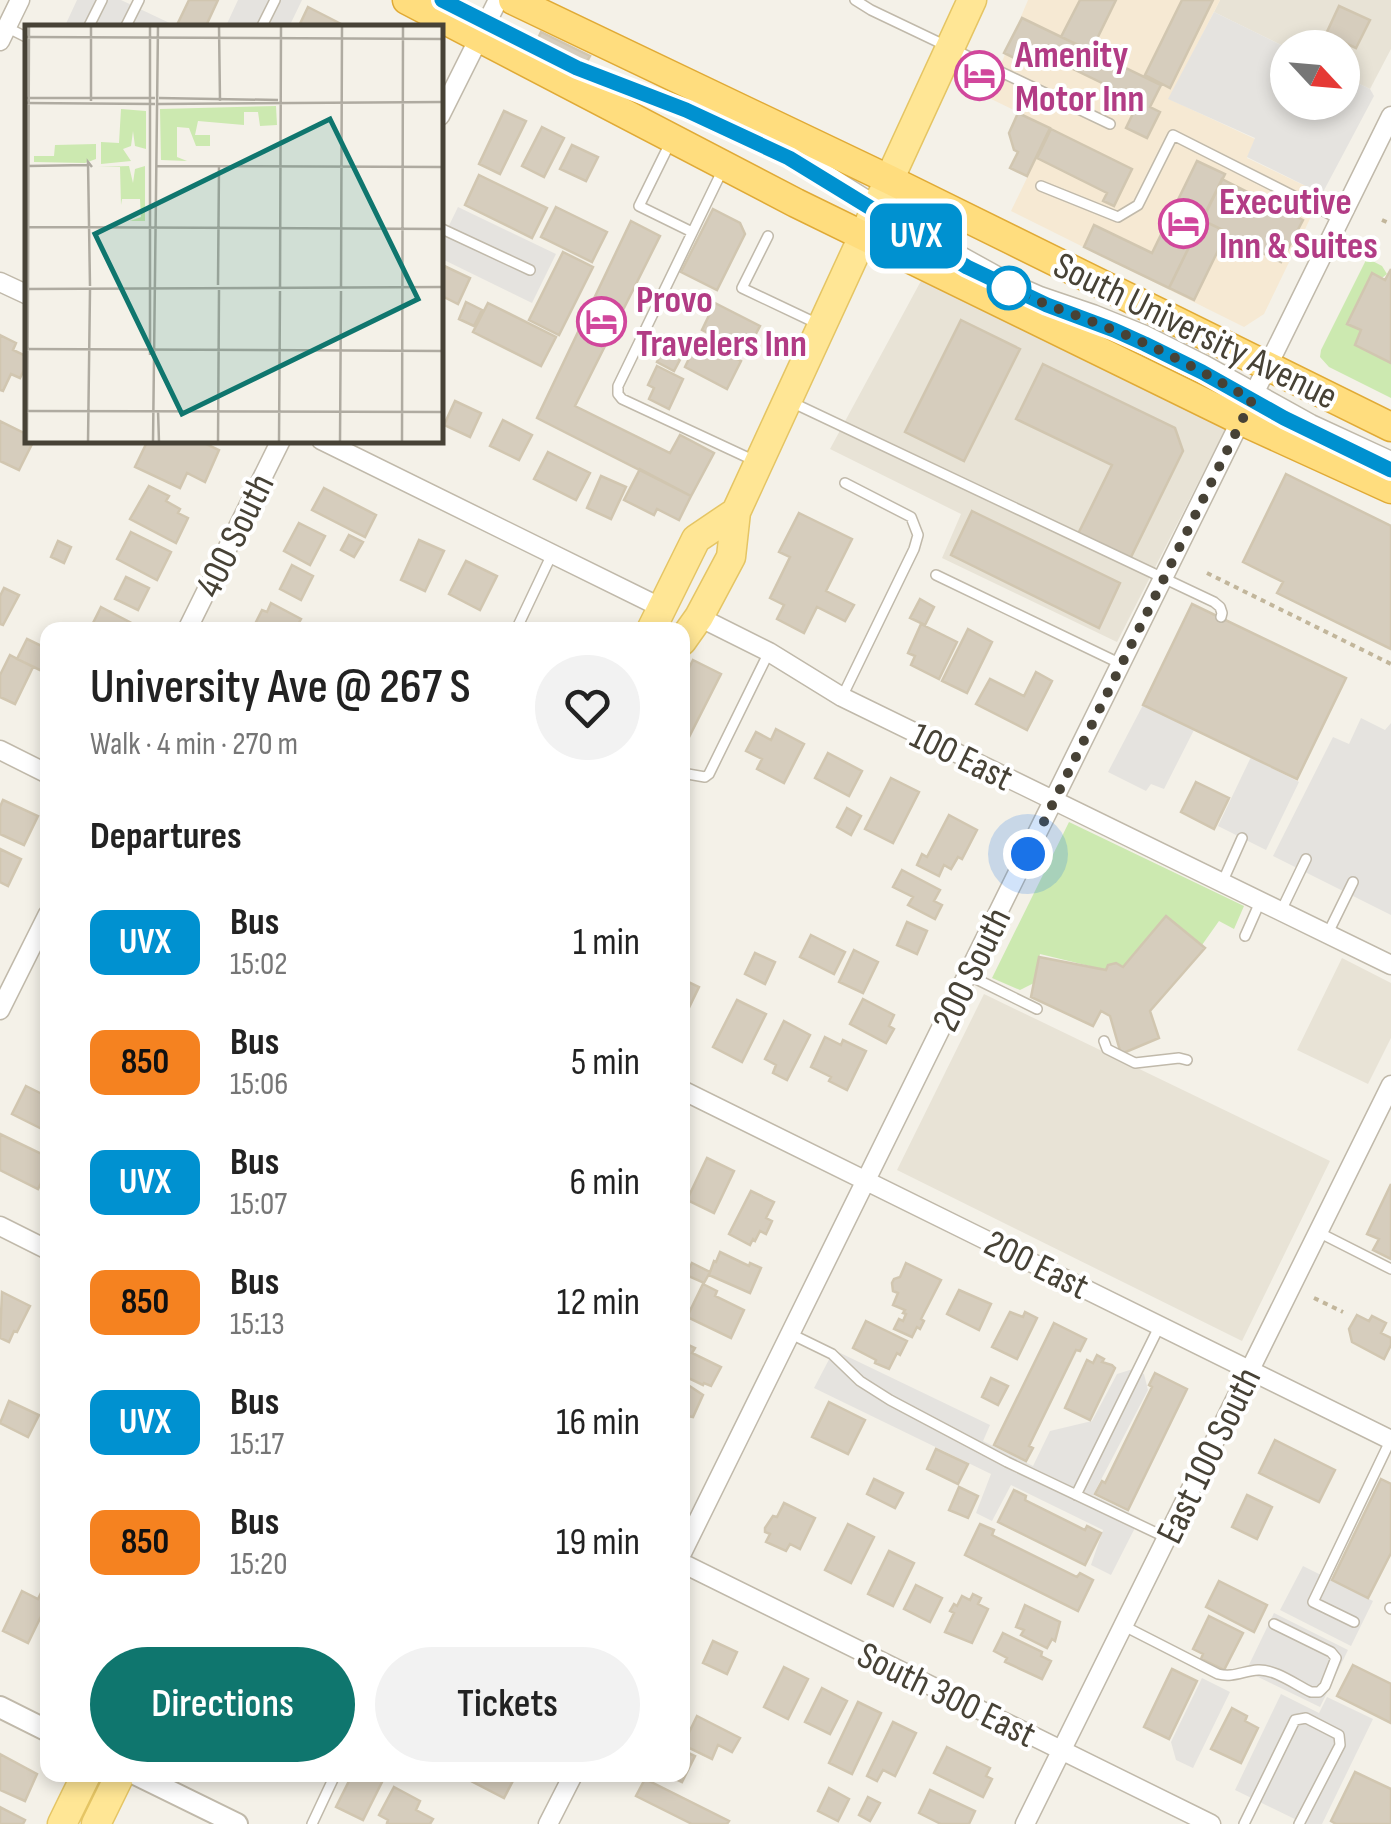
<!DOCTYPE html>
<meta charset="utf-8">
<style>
:root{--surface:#fff;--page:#f2f2f2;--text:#222;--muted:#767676;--accent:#0f766e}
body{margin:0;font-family:"Sofia Sans Condensed",sans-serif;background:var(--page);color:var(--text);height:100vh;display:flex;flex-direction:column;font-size:38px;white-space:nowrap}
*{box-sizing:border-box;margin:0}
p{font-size:32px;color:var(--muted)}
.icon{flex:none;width:55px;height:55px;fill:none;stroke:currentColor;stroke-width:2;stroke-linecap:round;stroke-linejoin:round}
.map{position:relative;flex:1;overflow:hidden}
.side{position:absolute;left:40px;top:622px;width:650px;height:1160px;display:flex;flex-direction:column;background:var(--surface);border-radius:20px;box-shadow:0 5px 15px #0003}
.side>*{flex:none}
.badge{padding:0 20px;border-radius:15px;font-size:35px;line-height:65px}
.needle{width:65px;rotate:116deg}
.fabs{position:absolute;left:1270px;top:30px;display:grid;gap:20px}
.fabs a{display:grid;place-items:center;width:90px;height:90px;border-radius:50%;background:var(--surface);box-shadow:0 5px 15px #0003;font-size:50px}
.you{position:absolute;width:50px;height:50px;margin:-25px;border:8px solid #fff;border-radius:50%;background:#1a73e8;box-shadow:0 0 0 15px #1a73e833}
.map>.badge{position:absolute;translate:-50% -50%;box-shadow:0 0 0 5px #fff}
h2{padding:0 50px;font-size:38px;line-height:90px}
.round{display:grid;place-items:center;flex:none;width:105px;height:105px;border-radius:52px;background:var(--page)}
.overview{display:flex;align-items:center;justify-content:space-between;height:170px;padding:0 50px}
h1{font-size:48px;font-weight:600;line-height:75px}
.cta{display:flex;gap:20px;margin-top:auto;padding:20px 50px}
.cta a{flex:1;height:115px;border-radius:60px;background:var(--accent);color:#fff;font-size:40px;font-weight:600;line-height:115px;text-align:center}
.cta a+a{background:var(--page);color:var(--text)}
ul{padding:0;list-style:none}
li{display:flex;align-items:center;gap:30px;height:120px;padding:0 50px}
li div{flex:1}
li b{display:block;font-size:38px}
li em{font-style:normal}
li .badge{min-width:110px;font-weight:700;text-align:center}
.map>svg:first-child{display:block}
.residential{fill:#e8e3d6}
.commercial{fill:#f6e9d3}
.green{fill:#cce9b0}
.parking{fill:#e5e3df}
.building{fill:#d6cdbd;stroke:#d1c6b0;stroke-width:2.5}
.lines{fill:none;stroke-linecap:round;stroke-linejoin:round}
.service-casing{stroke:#c0b9aa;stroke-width:12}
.minor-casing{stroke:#c0b9aa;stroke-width:21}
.tertiary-casing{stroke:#c0b9aa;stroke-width:24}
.primary-casing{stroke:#e5c564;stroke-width:31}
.trunk-casing{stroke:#e0aa36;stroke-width:31}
.path{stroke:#c2b69b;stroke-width:4;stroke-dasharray:5 5;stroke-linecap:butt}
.service{stroke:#fff;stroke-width:9}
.minor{stroke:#fff;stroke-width:18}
.tertiary{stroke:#fff;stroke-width:20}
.primary{stroke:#ffe695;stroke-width:28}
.trunk{stroke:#ffdd7e;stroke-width:28}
.line-casing{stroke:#fff;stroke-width:22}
.line{stroke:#0091d0;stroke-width:15}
.walk{stroke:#474236;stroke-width:10;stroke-dasharray:0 18}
.stop-dot{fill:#fff;stroke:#0091d0;stroke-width:5}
.labels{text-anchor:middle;stroke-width:8;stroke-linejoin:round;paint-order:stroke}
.hotel-label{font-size:38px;font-weight:bold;fill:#b23c85;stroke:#fff;text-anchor:start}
.street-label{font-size:38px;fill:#474236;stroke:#fff}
.inset-road{fill:none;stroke:#afaba1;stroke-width:2.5}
.view{fill:#0f766e;fill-opacity:0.15;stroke:#0f766e;stroke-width:5}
.inset-edge{fill:none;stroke:#474236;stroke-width:5}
</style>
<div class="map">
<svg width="1391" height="1824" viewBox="0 0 1391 1824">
<rect width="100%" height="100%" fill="#f4f1e8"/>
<path class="residential" d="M1220,0H1391V49L1370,89L1343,76L1342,48H1287L1214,12Z
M922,279L1226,428L1117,642L942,558L961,514L830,449Z
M1342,958L1391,983V1038L1368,1084L1297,1050Z
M984,994L1330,1161L1242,1341L897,1170Z"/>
<path class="commercial" d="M1028,0H1220L1169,99L1255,139L1247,158L1322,194L1264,314L1244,327L1011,211L1051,128L987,97Z"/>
<path class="green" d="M1367,258L1382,266L1387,274L1382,278L1371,274L1347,323L1361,330L1355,345L1391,363V398L1329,367L1320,357L1321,350Z
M1069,822L1244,906L1234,929L1219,921L1202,945L1166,916L1123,967L1116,963L1108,965L1106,970L1040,954L1034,983L1020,990L992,978Z"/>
<path class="parking" d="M77,0H121L178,27L64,28Z
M238,0H302L289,27L225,28Z
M1214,12L1287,48L1288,102H1342L1343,76L1370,89L1374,96L1322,194L1247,157L1255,138L1168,99Z
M458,207L556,254L532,303L440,258V244Z
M1143,705L1194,730L1164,789L1151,784L1146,791L1108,772Z
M1361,718L1385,730L1391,723V915L1273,856L1333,737L1349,744Z
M1251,757L1299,782L1266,850L1218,826Z
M834,1350L990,1425L983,1441L1033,1466L1050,1431L1092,1421L1117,1374L1133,1369L1144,1374L1148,1390L1093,1495L1140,1518L1111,1575L1091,1565L1103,1530L1011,1485L992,1521L976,1513L991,1474L814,1388Z
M1303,1566L1373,1601L1351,1646L1280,1610Z
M1274,1613L1348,1650L1320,1707L1246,1671Z
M1202,1678L1230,1692L1193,1768L1176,1760L1171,1742Z
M1281,1694L1319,1713L1327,1697L1373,1719L1322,1824H1305L1235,1790Z"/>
<path class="building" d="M189,0H218L205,28H183L177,25Z
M1080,0H1116L1091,51L1061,37Z
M1182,0H1213L1170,88L1145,75Z
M1339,6L1370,20L1356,48L1326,34Z
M308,7L349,28H298Z
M1022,18L1161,85L1150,107L1160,112L1147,138L1126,128L1139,101L1040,53L1033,67L1004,53Z
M541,32L590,56L584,67L536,43Z
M504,111L526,121L500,174L479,164Z
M1018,113L1050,128L1027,176L1010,168L1018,152L1014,150L1009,133Z
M542,127L564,138L544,177L522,166Z
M1051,129L1132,169L1114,206L1103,201L1107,193L1037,158Z
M1051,129L1132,169L1114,206L1103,201L1107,193L1037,158Z
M572,145L598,157L586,181L560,169Z
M1197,161L1225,174L1169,288L1084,247L1094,225L1152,253Z
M479,175L547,208L532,238L465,205Z
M1222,179L1303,220L1281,262L1225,235L1227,232L1202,220Z
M556,207L607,232L592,262L541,237Z
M713,209L740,223L745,234L717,290L681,272Z
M1202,220L1227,232L1194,300L1169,288Z
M631,221L660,236L575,406L670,453L680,435L714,453L691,496L537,418Z
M563,252L593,267L559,335L529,320Z
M440,264L470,278L458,304L440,295Z
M1391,269V363L1355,345L1361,330L1347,324L1372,273L1385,280Z
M466,302L482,310L474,326L459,319Z
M488,303L556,337L541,366L473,332Z
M715,303L760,326L751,343L745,340L740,349L702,330Z
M961,320L1020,349L964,461L905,432Z
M0,335L16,343L13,350L28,357V362L20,378L11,374L3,391L0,390Z
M698,340L741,361L727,389L685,367Z
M666,345L683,354L674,371L657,362Z
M1043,364L1175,428L1183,451L1130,559L1078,534L1112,465L1016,419Z
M657,366L683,379L669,409L649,399L654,388L648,385Z
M455,401L481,413L470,437L444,425Z
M503,420L532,435L519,460L490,446Z
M0,421L28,435V440H34L19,470L0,461Z
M148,440H160L166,443L168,440H206L204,443L219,450L205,482L187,473L180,488L135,467Z
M548,452L590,473L576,500L534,479Z
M640,469L691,496L679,520L657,509L654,515L624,500Z
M1286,474L1391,526V649L1277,593L1283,582L1243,562Z
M601,476L626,487L611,519L587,508Z
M149,486L169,496L166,501L180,509L178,513L188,518L176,543L130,519Z
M324,488L376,515L365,537L312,510Z
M972,511L1120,583L1099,628L951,555Z
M799,513L852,539L826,591L854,605L845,621L817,607L804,633L777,619L784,605L770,598L790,557L779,552Z
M299,523L325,536L310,565L284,551Z
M131,532L171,552L157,580L117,559Z
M349,535L363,542L354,557L341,550Z
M419,540L444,551L425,591L401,580Z
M58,541L71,547L64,563L51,557Z
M466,561L497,576L480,610L449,594Z
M292,565L313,576L301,600L280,589Z
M126,577L149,588L138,610L115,599Z
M4,588L19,595L3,625L0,624V596Z
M920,599L934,607L925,625L910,618Z
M271,603L301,619L295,630H252L262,610L267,612Z
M1192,604L1346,678L1297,779L1143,705Z
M101,607L137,626L134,630L90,629Z
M921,624L957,642L939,679L911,665L915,656L908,653Z
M968,629L992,642L967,693L942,681Z
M27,639L48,649V660L42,671L17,659Z
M10,655L33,667L15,704L0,697V675Z
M693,660L721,674L682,751V682Z
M1036,672L1052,681L1027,730L976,704L990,679L1024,696Z
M776,729L804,744L784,783L757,769L762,759L746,751L756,732L771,740Z
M828,753L862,771L849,796L815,778Z
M891,778L919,792L893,843L865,829Z
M1196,782L1229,798L1214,829L1181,812Z
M3,800L38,816L24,845L0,834V807Z
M847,808L861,816L851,835L837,827Z
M949,815L977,830L962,859L958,857L951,869L944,865L939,876L917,865L922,854L927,857Z
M0,849L21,859L8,886L0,882Z
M902,870L940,890L934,901L942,905L935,919L908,905L913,897L893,887Z
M1166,916L1205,948L1150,1011L1159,1038L1121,1054L1110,1016L1101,1011L1093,1026L1031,997L1039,957L1106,970L1108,965L1116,963L1123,967Z
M907,922L927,931L917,954L897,945Z
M811,935L845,952L834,974L800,957Z
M854,950L878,962L863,993L839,982Z
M755,953L775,962L765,984L745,974Z
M682,979L699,987L684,1018L682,1017Z
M863,999L894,1015L889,1026L894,1029L886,1043L850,1024Z
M737,1000L766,1014L742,1062L713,1047Z
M784,1021L810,1035L787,1080L773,1073L776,1065L765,1059Z
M825,1037L841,1045L843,1040L866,1051L847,1090L829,1081L831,1077L811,1067Z
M26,1086L48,1097V1132L12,1114Z
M0,1134L48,1157V1169L38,1189L0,1170Z
M707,1158L734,1171L714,1213L687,1200Z
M1391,1184V1259L1373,1250L1379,1239L1367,1234Z
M751,1191L774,1202L766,1218L772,1221L766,1234L760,1231L755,1241L753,1239L750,1245L729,1234Z
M720,1252L749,1266L750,1263L761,1268L750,1293L709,1275L714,1261L716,1262Z
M692,1263L710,1272L704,1283L686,1275Z
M906,1263L941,1280L921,1319L924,1321L920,1329L917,1327L912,1337L894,1329L899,1319L903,1321L906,1314L903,1313L905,1310L893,1305L898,1293L893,1291L892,1283L894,1279L900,1277Z
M703,1284L717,1291L715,1296L744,1310L731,1338L687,1317Z
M959,1290L991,1304L979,1330L947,1314Z
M2,1292L30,1306L17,1332L14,1331L9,1342L0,1338Z
M1010,1312L1023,1317L1025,1312L1037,1318L1017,1359L992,1347Z
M1357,1315L1369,1321L1372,1316L1386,1323L1381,1333L1391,1338V1345L1384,1359L1352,1342L1349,1329Z
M866,1321L907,1341L900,1355L897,1353L889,1369L875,1363L876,1360L853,1348Z
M1054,1323L1086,1339L1080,1351L1076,1350L1029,1446L1033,1448L1026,1461L994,1445Z
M684,1343L695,1348L692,1353L721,1367L711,1386L704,1383L703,1385L682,1375Z
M1097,1355L1104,1359L1102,1362L1112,1365L1115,1368L1090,1420L1065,1408L1087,1360L1093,1363Z
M1155,1373L1187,1389L1128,1510L1095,1494L1102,1481L1105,1483L1152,1387L1149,1385Z
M991,1378L1008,1386L998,1405L982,1397Z
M682,1381L703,1395L693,1417L682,1415Z
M9,1401L39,1415L28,1437L0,1423Z
M829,1402L865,1420L848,1454L812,1437Z
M1275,1440L1335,1470L1319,1502L1259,1473Z
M936,1449L968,1464L958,1484L927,1469Z
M874,1479L903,1493L895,1508L867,1494Z
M1381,1479L1391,1484V1553L1368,1598L1332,1580Z
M959,1487L978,1496L968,1518L949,1510Z
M1014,1490L1026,1496L1025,1500L1085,1530L1087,1526L1101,1533L1085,1565L998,1522Z
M1247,1495L1272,1507L1257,1539L1232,1527Z
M784,1503L815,1518L800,1549L790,1544L786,1551L766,1542L770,1534L765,1532V1528L773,1516L777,1517Z
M848,1524L874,1537L851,1583L825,1570Z
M980,1524L994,1530L992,1535L1077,1577L1080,1573L1093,1580L1078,1611L965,1555Z
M889,1551L914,1563L893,1606L868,1594Z
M1219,1581L1267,1605L1254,1632L1206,1607Z
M916,1585L942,1598L930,1622L904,1609Z
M22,1591L38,1599L41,1593L48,1597V1602L28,1643L3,1631Z
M973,1594L981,1598L978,1604L988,1609L972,1643L945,1632L954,1613L950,1611L954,1604L957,1606L962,1596L970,1600Z
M1025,1605L1060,1622L1055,1641L1052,1639L1047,1648L1021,1635L1024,1630L1016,1627Z
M1209,1616L1243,1633L1224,1670L1201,1659L1203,1654L1193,1649Z
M1003,1633L1042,1652L1041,1656L1051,1661L1042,1679L1005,1662L1007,1658L994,1651Z
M713,1641L737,1652L727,1674L703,1663Z
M1353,1665L1391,1684V1723L1337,1696Z
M784,1667L808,1679L788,1719L764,1707Z
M1172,1669L1197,1681L1169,1739L1144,1727Z
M822,1688L847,1701L830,1734L805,1722Z
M858,1702L881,1713L852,1774L829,1763Z
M1232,1708L1247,1716L1245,1721L1258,1728L1241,1763L1211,1749Z
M697,1716L740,1738L732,1752L718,1745L712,1759L683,1745Z
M893,1722L916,1733L895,1776L883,1770L877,1781L867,1776Z
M947,1747L990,1768L986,1776L992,1779L983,1797L934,1773Z
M682,1750L695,1756L682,1782L667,1775H682Z
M0,1754L37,1774L25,1801L0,1790Z
M1355,1772L1391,1789V1824H1336L1331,1821Z
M352,1775H373L383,1780L363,1820L336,1807Z
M466,1775H516L504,1798L465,1778Z
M645,1779L729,1821L727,1824H692L636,1796Z
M394,1787L420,1801L416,1810L433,1819L430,1824H389L387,1823L388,1820L379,1815Z
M829,1788L849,1799L838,1821L818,1811Z
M930,1790L975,1811L969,1824H941L919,1813Z
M868,1797L880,1803L870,1821L859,1815Z
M0,1807L25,1820L23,1824H0Z"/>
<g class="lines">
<defs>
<path id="service" d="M443,0L577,68L687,110L789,158L967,267L1047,305L1114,330L1145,344L1202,372L1284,418L1391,470
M855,0L871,10L1110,124
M8,28L28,38
M88,28L102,0
M125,28L139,0
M261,28L275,0
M749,128L807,157L925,231L1010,278L1042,292L1095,310L1147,331L1205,360L1313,420L1391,456
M671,141L639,206L692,232
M723,169L618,386V394L622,399L753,460
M1041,186L1118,217L1138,205L1173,135L1341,220
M440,228L530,270
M768,236L742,288L818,324
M789,401L1214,602L1220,607L1222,613L1221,617
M936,575L1121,664
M516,630L552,554
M842,697L914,549L918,535L911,517L845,483
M682,773L705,777L709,774L769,652
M1222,883L1242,838
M1281,911L1306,859
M1328,933L1353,882
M1245,936L1260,902
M968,975L1037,1009
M1104,1041L1107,1049L1135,1063L1179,1058L1187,1060
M1318,1232L1391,1269
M791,1334L832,1354L860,1381L890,1400L1007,1462L1167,1538
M1076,1495L1160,1325
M1390,1608L1391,1609
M1354,1622L1313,1602L1391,1439
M1124,1626L1218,1674C1233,1678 1243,1671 1258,1670C1275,1669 1296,1685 1311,1692H1319L1325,1686L1336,1658L1331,1652L1274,1624
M312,1824L335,1775
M1244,1824L1295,1720L1306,1718L1339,1735L1340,1745L1299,1824"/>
<path id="minor" d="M0,41L20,0
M440,116L498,0
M0,282L28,295
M321,440L662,608
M699,617L769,652L842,697L1391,965
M187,630L281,440
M0,750L48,774
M0,1010L48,914
M682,1090L1391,1440
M0,1226L48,1250
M682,1553L1391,116
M682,1563L1211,1824
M548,1824L573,1775
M1025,1824L1391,1085"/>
<path id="tertiary" d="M0,1707L48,1731
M137,1775L237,1824"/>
<path id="primary" d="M651,630L696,539L736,512
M682,641L699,617L731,557L736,512L972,0
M62,1824L86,1775
M96,1824L120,1775"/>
<path id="trunk" d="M407,0L796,203L1242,421L1391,489
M513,0L888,179L1391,427"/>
</defs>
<use href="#service" class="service-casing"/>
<use href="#minor" class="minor-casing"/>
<use href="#tertiary" class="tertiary-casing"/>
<use href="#primary" class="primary-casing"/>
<use href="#trunk" class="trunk-casing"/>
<path class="path" d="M1382,220L1391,224
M1207,573L1391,664
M1314,1298L1343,1312"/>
<use href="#service" class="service"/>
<use href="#minor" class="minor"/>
<use href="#tertiary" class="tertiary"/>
<use href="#primary" class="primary"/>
<use href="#trunk" class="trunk"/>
</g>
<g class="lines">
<defs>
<path id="line" d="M442,0L577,68L686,110L789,158L967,267L1047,305L1114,330L1145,344L1202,372L1284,418L1391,470"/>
</defs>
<use href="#line" class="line-casing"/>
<use href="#line" class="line"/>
<path class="walk" d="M1009,288C1042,304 1077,315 1111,329C1160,348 1207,374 1252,400L1028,854"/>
</g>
<defs>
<symbol id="hotel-ring" viewBox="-11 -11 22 22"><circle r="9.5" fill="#fff" stroke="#d1479c" stroke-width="1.5"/><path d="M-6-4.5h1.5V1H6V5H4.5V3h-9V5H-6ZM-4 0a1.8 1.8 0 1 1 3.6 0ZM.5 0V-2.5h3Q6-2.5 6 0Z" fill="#d1479c"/></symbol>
</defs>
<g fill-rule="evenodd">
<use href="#hotel-ring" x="952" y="48" width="55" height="55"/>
<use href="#hotel-ring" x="1156" y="196" width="55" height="55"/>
<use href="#hotel-ring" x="574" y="294" width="55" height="55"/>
</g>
<circle class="stop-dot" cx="1009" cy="288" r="20"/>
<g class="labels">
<g class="hotel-label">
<text x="1015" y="67">Amenity<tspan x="1015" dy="44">Motor Inn</tspan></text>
<text x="1219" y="214">Executive<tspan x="1219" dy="44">Inn &amp; Suites</tspan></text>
<text x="636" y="312">Provo<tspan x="636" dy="44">Travelers Inn</tspan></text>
</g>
<g class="street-label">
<text transform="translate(1196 330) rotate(26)" y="13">South University Avenue</text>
<text transform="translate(234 535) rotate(-64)" y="13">400 South</text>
<text transform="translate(962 756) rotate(26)" y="13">100 East</text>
<text transform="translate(971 969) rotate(-64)" y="13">200 South</text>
<text transform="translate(1037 1264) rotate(26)" y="13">200 East</text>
<text transform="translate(1208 1455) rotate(-64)" y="13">East 100 South</text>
<text transform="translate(947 1694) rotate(26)" y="13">South 300 East</text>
</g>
</g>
<g transform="translate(25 25)">
<rect width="418" height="418" fill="#f4f1e8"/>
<path d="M251,81L252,100L235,101L233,87H219V100L173,96L170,110H185V121H171L164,103L152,102V132L162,136L136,135L135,84ZM96,84L121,86V124L110,121L108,106L106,121L98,124L106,136L76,139V117L94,118ZM71,119V134L60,138L9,137V131H29L30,120ZM104,141L108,158L110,144L120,141V196H105L116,192L115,174H97L96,180L95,142H73Z" fill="#cce9b0"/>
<path class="inset-road" d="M194,1L195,76M0,12L418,14M0,73H130M134,73L253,75M66,76V1M0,78L130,79M133,79L418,77M3,141L62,140M132,141L418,142M3,202L418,204M193,260L194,141M65,261L63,137L67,142M255,262L256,1M316,262L317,1M0,264L418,262M3,264L4,1M0,324L418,326M125,330V1M133,385L134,417M0,386L418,387M2,417L3,265M63,417L65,265M128,417L133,1M193,417L194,265M254,417L255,266M315,417L316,266M377,417L378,1"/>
<path class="view" d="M305,94L393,274L157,389L70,209Z"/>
<rect width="418" height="418" class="inset-edge"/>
</g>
</svg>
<div class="fabs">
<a><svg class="needle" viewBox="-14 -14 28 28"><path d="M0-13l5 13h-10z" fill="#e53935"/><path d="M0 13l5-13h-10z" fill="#767676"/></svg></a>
</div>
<div class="you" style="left:1028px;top:854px"></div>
<b class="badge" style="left:916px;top:236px;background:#0091d0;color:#fff">UVX</b>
<section class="side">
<div class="overview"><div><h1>University Ave @ 267 S</h1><p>Walk · 4 min · 270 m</p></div><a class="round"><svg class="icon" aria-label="heart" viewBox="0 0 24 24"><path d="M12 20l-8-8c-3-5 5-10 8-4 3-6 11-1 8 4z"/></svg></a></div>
<h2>Departures</h2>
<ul>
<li><span class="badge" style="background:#0091d0;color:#fff">UVX</span><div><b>Bus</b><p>15:02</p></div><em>1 min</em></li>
<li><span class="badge" style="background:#f58220;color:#111">850</span><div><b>Bus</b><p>15:06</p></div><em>5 min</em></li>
<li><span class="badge" style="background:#0091d0;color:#fff">UVX</span><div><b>Bus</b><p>15:07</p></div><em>6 min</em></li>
<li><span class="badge" style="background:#f58220;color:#111">850</span><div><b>Bus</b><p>15:13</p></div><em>12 min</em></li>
<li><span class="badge" style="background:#0091d0;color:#fff">UVX</span><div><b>Bus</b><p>15:17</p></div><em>16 min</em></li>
<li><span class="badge" style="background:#f58220;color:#111">850</span><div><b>Bus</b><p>15:20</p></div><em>19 min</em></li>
</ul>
<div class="cta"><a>Directions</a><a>Tickets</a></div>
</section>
</div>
